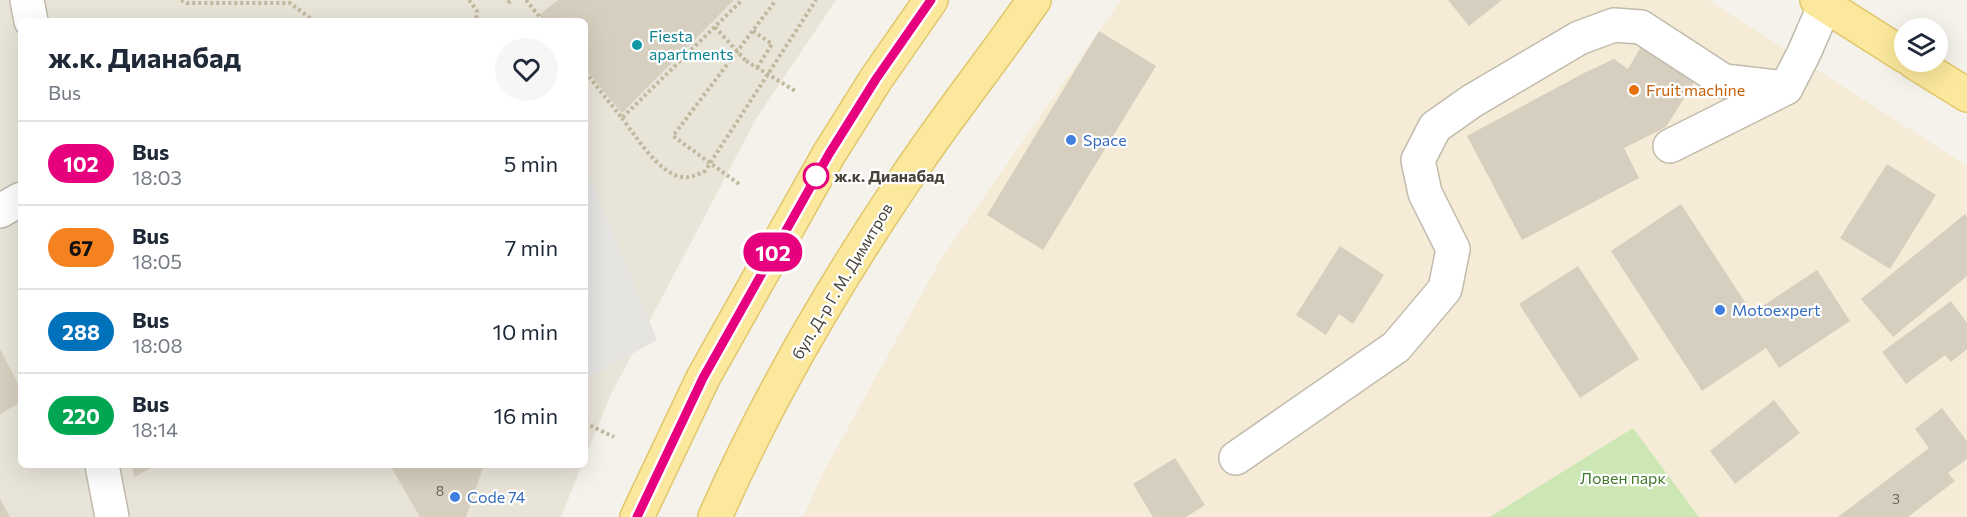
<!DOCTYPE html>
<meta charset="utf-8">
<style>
:root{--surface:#fff;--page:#f6f6f7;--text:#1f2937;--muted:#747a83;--line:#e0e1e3}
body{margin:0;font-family:Commissioner,sans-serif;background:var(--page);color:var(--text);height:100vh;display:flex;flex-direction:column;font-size:22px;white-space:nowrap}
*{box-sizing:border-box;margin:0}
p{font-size:20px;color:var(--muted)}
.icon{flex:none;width:33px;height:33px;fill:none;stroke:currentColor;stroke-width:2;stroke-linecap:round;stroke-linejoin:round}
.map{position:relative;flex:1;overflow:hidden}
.panel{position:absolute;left:18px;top:18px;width:570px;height:450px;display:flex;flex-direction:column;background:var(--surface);border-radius:9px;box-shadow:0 6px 24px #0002}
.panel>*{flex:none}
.badge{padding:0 12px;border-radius:20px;font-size:21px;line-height:39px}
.controls{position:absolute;left:1894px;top:18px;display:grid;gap:12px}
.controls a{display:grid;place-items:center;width:54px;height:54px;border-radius:50%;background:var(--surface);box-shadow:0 6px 24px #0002;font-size:30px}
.map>.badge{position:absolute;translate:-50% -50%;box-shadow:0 0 0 3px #fff}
.round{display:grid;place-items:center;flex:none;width:63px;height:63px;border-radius:32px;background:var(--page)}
.headline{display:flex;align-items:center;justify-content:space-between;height:102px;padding:0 30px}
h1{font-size:28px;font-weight:700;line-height:45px}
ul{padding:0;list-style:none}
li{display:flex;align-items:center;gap:18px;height:84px;padding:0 30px;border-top:2px solid var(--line)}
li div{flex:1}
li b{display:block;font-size:22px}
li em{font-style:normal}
li .badge{min-width:66px;font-weight:700;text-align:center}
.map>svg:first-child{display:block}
.residential{fill:#e8e4d8}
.commercial{fill:#f5ebd6}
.green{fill:#cce7b4}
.parking{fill:#e6e4e1}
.building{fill:#d6cfbf}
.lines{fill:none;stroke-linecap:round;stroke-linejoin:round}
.minor-casing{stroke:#c0bbac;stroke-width:36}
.major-casing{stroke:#e1c76c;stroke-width:36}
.path{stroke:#c1b89e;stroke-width:4;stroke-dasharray:3 3;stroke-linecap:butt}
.minor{stroke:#fff;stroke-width:33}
.major{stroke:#fbe89c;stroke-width:33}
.path-bridge{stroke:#c1b89e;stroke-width:4;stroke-dasharray:3 3;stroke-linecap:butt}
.line-casing{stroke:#fff;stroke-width:14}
.line{stroke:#e6007e;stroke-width:9}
.culture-dot{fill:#0f9aa8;stroke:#fff;stroke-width:2}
.food-dot{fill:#e8710a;stroke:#fff;stroke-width:2}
.shop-dot{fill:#3f7fe0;stroke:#fff;stroke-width:2}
.stop-dot{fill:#fff;stroke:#e6007e;stroke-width:3}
.labels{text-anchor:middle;stroke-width:4.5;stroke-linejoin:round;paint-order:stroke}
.number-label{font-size:14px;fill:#6c665a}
.culture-label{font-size:16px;fill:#0d838f;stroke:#fff;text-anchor:start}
.food-label{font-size:16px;fill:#c56008;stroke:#fff;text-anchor:start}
.shop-label{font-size:16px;fill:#366cbe;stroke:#fff;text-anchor:start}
.stop-label{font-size:16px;font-weight:bold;fill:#484338;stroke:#fff;text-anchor:start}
.street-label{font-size:16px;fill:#484338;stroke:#fff}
.park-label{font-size:16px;fill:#43792c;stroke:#fff}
</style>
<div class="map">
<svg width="1967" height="517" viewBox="0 0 1967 517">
<rect width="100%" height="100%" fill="#f4f2ea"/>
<path class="residential" d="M0,0H836L756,119L610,396L585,458V21H21V465H582L561,517H0Z"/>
<path class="commercial" d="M1121,0H1708L1967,166V517H1699L1633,428L1490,517H803L823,473L941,259Z"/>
<path class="green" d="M1633,428L1699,517H1490Z"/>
<path class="parking" d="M585,170L590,176L657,340L585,380Z"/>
<path class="building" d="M558,0H734L622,113L585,69V21H544L539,15Z
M1448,0H1502L1469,26Z
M1099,31L1156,66L1043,250L987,215Z
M1643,43L1696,79L1666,127L1624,148L1639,178L1522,240L1467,136L1584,73L1614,59L1628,69Z
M1887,164L1936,195L1890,269L1840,238Z
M1681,204L1752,313L1817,270L1850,321L1779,368L1766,348L1702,391L1611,251Z
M1965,214L1967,217V276L1893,337L1861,299Z
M1340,246L1384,275L1353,324L1339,314L1326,335L1296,315Z
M1578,266L1639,359L1580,398L1519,304Z
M1951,301L1967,323V349L1951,362L1945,355L1906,384L1882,352Z
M0,349L21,390V402L0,414Z
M1774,400L1800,433L1735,484L1710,451Z
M1942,408L1967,441V459L1948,473L1955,481L1908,517H1838L1929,448L1915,429Z
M1175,458L1205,505L1186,517H1153L1133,484Z
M132,465H157L134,477Z
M390,465H484L466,517H420Z
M0,499L10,517H0Z"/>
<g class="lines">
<defs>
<path id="minor" d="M27,0L31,21
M1670,146L1786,88L1804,53L1827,0
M0,211L21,199
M1236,458L1396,347L1445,289L1453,249L1425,193L1418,160L1435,127L1472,101L1579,38L1614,25L1641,27L1724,81L1786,88
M102,465L112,517"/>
<path id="major" d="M1817,0L1905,56
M1914,62L1967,95
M637,517L703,378L829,154L876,79L931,0
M715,517C767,399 832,288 904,181C945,119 992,61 1034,0"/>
</defs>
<use href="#minor" class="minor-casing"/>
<use href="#major" class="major-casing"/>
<path class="path" d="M181,0L187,3H290L314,21
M469,0L477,11L476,21
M526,0L543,21
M508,3L511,0
M753,31L772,44L757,68
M746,61L797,92
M585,72L622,118L742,0
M622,118C635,135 659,174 682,177C690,178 697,175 705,171L816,0
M739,184L673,136L776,0
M585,423L614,437"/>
<use href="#minor" class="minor"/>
<use href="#major" class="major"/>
<path class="path-bridge" d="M715,27L746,61"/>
</g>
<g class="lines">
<defs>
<path id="line" d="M637,517L703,378L829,154L876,79L931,0"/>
</defs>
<use href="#line" class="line-casing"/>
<use href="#line" class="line"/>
</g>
<circle class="culture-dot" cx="637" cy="45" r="6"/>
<circle class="food-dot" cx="1634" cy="90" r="6"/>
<g class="shop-dot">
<circle cx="1071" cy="140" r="6"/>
<circle cx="1720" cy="310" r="6"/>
<circle cx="455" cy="497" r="6"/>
</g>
<circle class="stop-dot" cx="816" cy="176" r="12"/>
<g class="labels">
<g class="number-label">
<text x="440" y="496">8</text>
<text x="1896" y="504">3</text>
</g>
<g class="culture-label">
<text x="649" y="42">Fiesta<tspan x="649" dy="18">apartments</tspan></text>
</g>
<g class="food-label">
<text x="1646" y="96">Fruit machine</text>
</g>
<g class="shop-label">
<text x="1083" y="146">Space</text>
<text x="1732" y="316">Motoexpert</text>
<text x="467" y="503">Code 74</text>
</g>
<g class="stop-label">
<text x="834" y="182">ж.к. Дианабад</text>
</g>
<g class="street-label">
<text transform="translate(842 281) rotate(-59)" y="6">бул. Д-р Г. М. Димитров</text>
</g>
<g class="park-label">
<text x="1623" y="484">Ловен парк</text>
</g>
</g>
</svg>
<div class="controls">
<a><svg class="icon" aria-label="layers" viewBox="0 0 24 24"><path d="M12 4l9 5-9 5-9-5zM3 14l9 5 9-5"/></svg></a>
</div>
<b class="badge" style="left:773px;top:252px;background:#e6007e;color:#fff">102</b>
<section class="panel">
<div class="headline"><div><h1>ж.к. Дианабад</h1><p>Bus</p></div><a class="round"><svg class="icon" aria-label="heart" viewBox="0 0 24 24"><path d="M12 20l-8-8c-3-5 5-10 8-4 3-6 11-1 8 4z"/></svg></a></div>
<ul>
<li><span class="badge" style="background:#e6007e;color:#fff">102</span><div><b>Bus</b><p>18:03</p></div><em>5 min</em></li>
<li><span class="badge" style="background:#f58220;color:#111">67</span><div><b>Bus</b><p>18:05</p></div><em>7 min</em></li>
<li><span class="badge" style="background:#0072bc;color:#fff">288</span><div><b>Bus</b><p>18:08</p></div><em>10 min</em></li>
<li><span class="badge" style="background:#00a651;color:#fff">220</span><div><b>Bus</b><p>18:14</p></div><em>16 min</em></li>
</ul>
</section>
</div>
